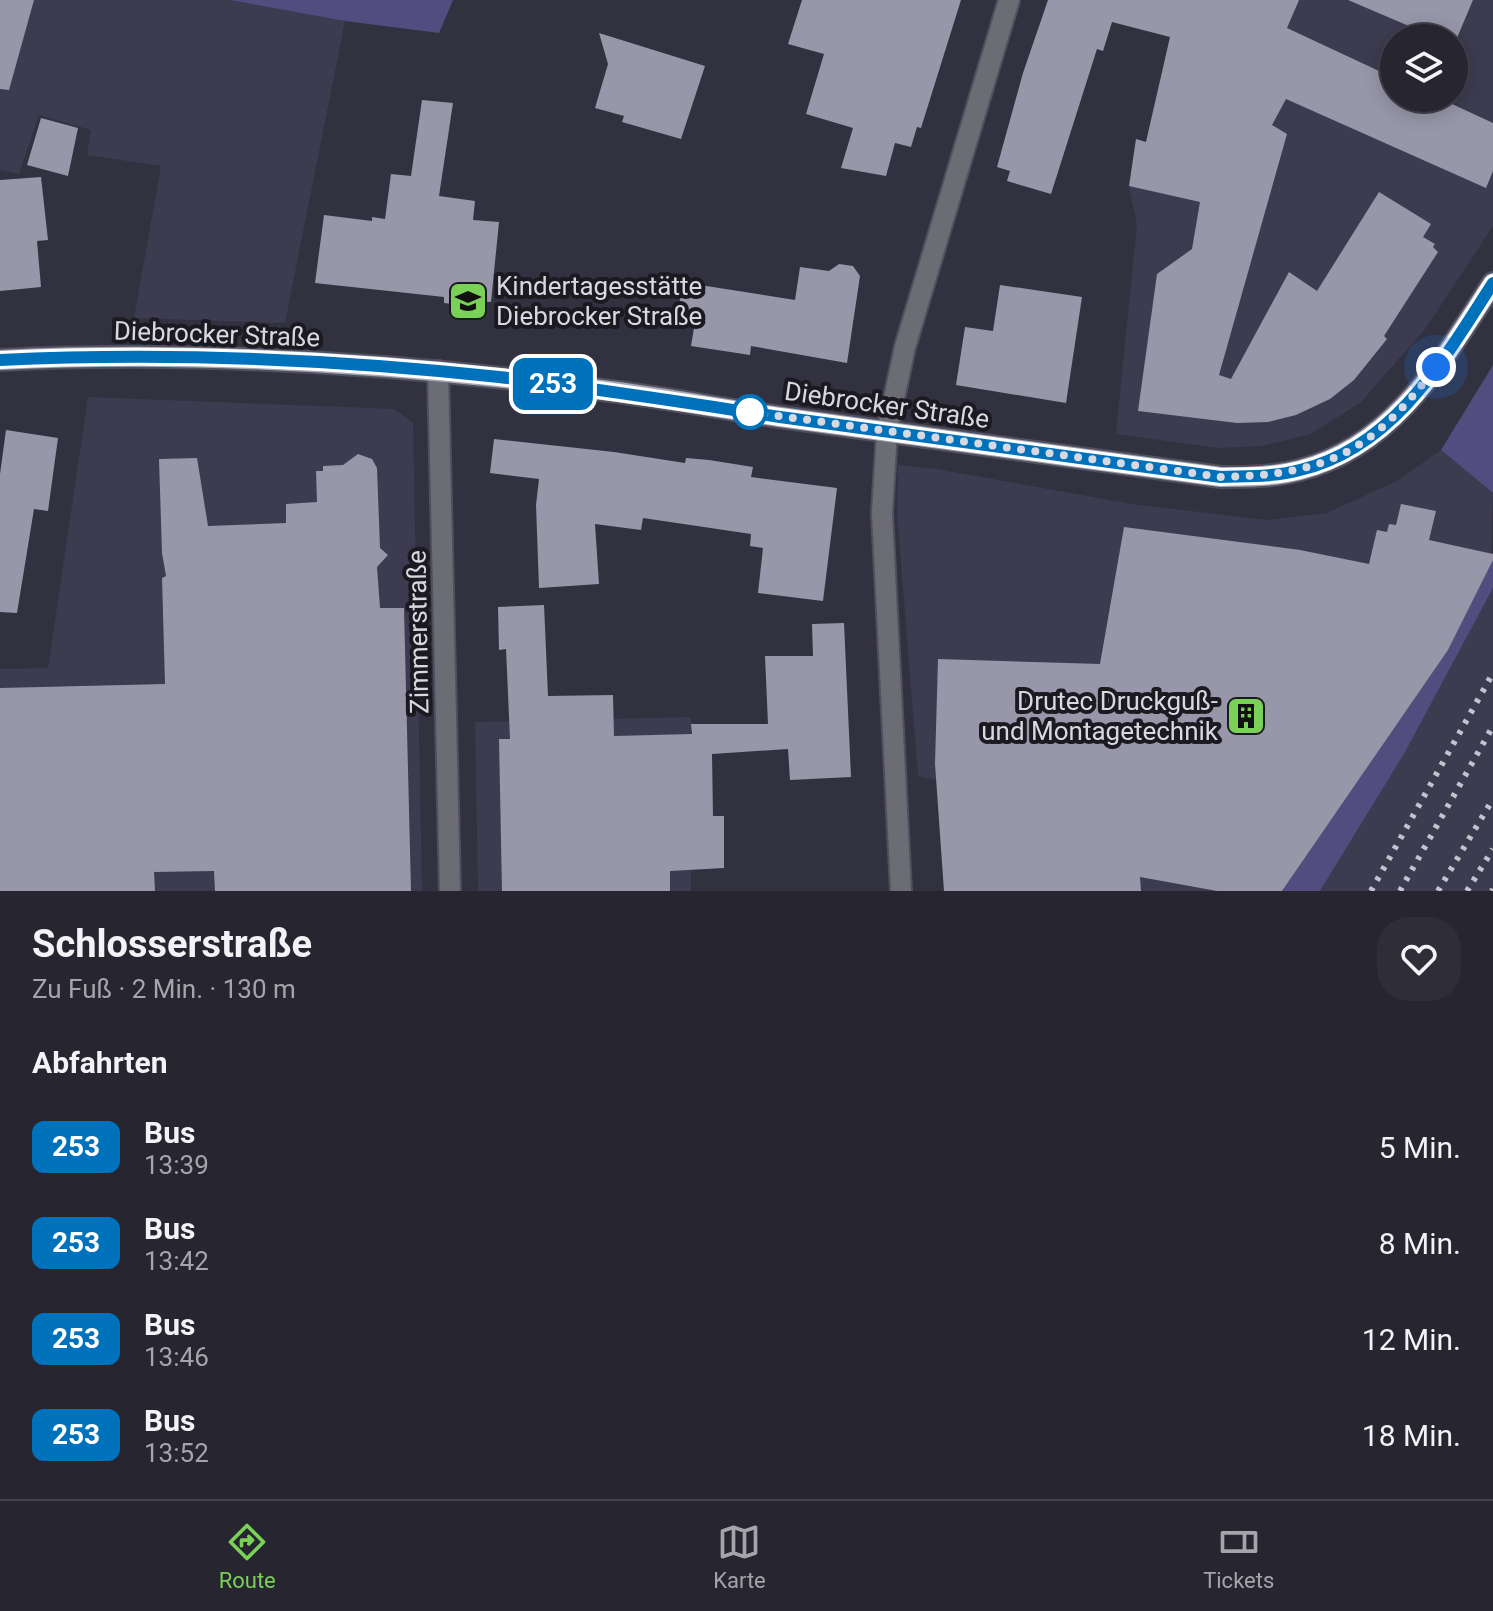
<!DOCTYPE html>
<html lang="de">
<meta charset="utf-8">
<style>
:root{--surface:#262530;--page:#2e2d38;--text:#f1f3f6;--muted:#a4a5ab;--line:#42424c;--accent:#7ad157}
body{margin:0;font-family:Roboto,sans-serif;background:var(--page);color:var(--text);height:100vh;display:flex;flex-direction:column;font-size:30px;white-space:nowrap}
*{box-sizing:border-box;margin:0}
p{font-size:26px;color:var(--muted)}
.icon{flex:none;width:44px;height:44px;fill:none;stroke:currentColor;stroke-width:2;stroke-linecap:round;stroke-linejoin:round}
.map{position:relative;height:891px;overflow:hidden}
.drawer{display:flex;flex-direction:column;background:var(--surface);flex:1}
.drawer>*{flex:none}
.badge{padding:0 16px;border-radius:12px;font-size:28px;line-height:52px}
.fabs{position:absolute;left:1380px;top:24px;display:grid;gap:16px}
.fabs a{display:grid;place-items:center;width:88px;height:88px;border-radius:50%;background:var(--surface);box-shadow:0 4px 20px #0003,0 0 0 2px var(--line);font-size:40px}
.you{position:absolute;width:40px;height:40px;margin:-20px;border:6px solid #fff;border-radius:50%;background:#1a73e8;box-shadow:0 0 0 12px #1a73e833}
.map>.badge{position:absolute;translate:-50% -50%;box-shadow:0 0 0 4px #fff}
h2{padding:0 32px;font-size:30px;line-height:72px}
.round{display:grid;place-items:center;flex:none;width:84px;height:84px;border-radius:32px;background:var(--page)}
.head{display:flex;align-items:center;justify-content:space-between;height:136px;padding:0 32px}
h1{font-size:38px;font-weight:700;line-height:60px}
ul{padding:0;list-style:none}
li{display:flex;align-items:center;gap:24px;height:96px;padding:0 32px}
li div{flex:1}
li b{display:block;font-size:30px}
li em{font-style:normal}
li .badge{min-width:88px;font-weight:700;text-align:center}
.menu{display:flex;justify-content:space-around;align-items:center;height:112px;border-top:2px solid var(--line);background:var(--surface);font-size:22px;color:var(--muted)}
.menu a{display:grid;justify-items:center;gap:4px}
.menu .on{color:var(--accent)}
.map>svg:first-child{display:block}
.built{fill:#3c3b50;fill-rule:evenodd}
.green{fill:#524c7f}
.building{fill:#9897a9}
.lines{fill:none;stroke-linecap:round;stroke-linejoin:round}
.minor-casing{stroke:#504f5d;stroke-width:24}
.major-casing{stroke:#504f5d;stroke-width:24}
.minor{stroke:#6c6c74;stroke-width:20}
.major{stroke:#a4a4b3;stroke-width:20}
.rail{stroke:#c3c3cd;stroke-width:6;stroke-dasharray:4 8;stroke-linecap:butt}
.line-casing{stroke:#fff;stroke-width:18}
.line{stroke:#0072bc;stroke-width:12}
.walk{stroke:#d8d8e1;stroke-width:8;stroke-dasharray:0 14.4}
.stop-dot{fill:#fff;stroke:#0072bc;stroke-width:4}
.labels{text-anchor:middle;stroke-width:8;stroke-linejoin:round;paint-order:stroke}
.poi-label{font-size:26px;fill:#d8d8e1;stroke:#1b1a21;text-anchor:start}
.street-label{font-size:26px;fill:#d8d8e1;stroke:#1b1a21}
</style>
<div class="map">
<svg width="1493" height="891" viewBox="0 0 1493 891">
<rect width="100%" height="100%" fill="#323140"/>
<path class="built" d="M0,0H230L345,21L285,323L134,318L161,166L87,155L91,130L39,115L19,174L0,170Z
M1195,0H1493V226L1426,328L1361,402L1311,434L1262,446L1218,448L1116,434L1137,225L1129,186L1146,141L1158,88ZM1394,38H1454V98H1394Z
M88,397L395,409L413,423L422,891H0V669L48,668Z
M1441,450L1493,493L1491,564L1448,650L1282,891H1051L937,780L918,776L897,513L898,465L937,469L1132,504L1267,520L1327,513L1397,481Z
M1493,588V891H1320L1405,751Z
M691,717V891H478L475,722Z"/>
<path class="green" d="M230,0H453L439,33L345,21Z
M1493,365V493L1441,450Z
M1493,552V588L1405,752L1320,891H1282L1448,650L1491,564Z"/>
<path class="building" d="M0,0H34L9,90L0,89Z
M802,0H961L921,128L917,127L911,147L895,143L886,176L841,168L853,128L806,114L824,54L788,44Z
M1048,0H1299L1287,28L1394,78V98H1439L1493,123V171L1486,188L1286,99L1272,125L1287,134L1219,375L1231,379L1289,272L1317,291L1379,192L1431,224L1423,237L1435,244L1433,247L1438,252L1384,336L1387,339L1354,380L1330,399L1296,415L1268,422L1237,423L1138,411L1157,274L1192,249L1200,202L1129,186L1136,139L1146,142L1170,37L1112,22L1103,51L1097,49L1051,194L1007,181L1010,171L997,167L1023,73Z
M1348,0H1473L1454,45V38H1437Z
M599,33L705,66L681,139L622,122L624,116L595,108L608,64Z
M422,100L453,103L439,196L475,201L473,220L499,222L491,302L479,301L478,307L444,303V297L315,283L324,215L372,221V217L385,219L391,174L411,176Z
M41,118L78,128L68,176L27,165Z
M41,177L48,240L37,241L41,287L0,291V180Z
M839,264L853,266L860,276L847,363L751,346L750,355L691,346L695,322L677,319L682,285L700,288V285L795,300L800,267L829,271Z
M1000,285L1082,297L1066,403L956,385L965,327L993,331Z
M6,430L58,438L48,511L34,509L17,613L0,612V474Z
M494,439L614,452L685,463L686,458L709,460L753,467L751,477L837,488L823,601L758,593L763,548L750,546L751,534L643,518L641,530L595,524L599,584L539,588L536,505L539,479L490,473Z
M358,454L372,459L377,468L380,548L388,555L377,567L380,608H404L411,891H215L214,871L154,872L155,891H0V688L165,684L162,578L166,576L162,553L159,459L197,458L208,526L286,523V504L317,502L316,471H323V466L343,465Z
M1401,504L1436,511L1429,540L1493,554V560L1448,650L1282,891H1217L1140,877L1141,891H944L935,764L938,659L1100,664L1124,527L1300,550L1369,564L1377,530L1387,532L1389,524L1396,525Z
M544,605L548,696L613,695L614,736L692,734L691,724H768L765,656H813L812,624L844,623L851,777L790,780L788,749L712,754L713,816H724V868L670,871V891H502L499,739H510L506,649L499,650L498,607Z"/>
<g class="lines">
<defs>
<path id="minor" d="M438,371L450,891
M901,891L882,513L887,431L905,347L1009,0"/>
<path id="major" d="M0,360C204,350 408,364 610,391C667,398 723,409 780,417C927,438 1074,457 1221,477C1247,477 1274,477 1300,470C1395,446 1443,359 1493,283"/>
</defs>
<use href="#minor" class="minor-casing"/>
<use href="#major" class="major-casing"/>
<use href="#minor" class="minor"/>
<use href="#major" class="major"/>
<path class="rail" d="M1371,891L1493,673
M1400,891L1493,726
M1438,891L1493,799
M1467,891L1493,849
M1492,891L1493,889"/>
</g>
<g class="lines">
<defs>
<path id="line" d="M0,360C166,352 333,359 499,377C593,388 687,403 780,417C927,438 1074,457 1221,477C1247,476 1274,477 1300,470C1395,447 1444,359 1493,283"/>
</defs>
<use href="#line" class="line-casing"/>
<use href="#line" class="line"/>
<path class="walk" d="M750,412L1221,477C1327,475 1372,452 1436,367"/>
</g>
<defs>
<symbol id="school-square" viewBox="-11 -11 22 22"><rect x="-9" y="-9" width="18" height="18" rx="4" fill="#7ad157" stroke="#1b1a21"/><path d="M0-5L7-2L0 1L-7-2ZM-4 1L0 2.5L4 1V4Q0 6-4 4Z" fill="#111"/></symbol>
<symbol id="building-square" viewBox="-11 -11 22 22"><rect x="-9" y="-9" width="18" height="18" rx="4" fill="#7ad157" stroke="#1b1a21"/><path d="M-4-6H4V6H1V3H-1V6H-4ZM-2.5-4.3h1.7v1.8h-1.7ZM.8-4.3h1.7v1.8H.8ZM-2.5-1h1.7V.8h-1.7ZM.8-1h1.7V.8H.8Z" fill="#111"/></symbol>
</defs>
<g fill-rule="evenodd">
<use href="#school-square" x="446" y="279" width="44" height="44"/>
<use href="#building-square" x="1224" y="694" width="44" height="44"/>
</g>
<circle class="stop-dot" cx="750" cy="412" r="16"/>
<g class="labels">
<g class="poi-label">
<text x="496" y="295">Kindertagesstätte<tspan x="496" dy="30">Diebrocker Straße</tspan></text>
<text x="1218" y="710" text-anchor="end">Drutec Druckguß-<tspan x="1218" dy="30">und Montagetechnik</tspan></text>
</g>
<g class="street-label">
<text transform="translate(217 334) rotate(2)" y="9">Diebrocker Straße</text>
<text transform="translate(887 405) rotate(8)" y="9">Diebrocker Straße</text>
<text transform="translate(418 632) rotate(-91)" y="9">Zimmerstraße</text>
</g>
</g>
</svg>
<div class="fabs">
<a><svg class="icon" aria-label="layers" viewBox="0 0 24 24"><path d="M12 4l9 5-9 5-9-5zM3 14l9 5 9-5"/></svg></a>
</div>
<div class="you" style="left:1436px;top:367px"></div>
<b class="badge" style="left:553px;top:384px;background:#0072bc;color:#fff">253</b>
</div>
<section class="drawer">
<div class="head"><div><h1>Schlosserstraße</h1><p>Zu Fuß · 2 Min. · 130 m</p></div><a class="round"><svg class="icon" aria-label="heart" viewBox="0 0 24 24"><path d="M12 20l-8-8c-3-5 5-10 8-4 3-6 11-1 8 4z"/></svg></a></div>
<h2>Abfahrten</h2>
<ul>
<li><span class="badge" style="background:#0072bc;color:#fff">253</span><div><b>Bus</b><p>13:39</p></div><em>5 Min.</em></li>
<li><span class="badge" style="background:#0072bc;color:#fff">253</span><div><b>Bus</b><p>13:42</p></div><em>8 Min.</em></li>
<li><span class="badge" style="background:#0072bc;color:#fff">253</span><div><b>Bus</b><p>13:46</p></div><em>12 Min.</em></li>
<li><span class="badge" style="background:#0072bc;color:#fff">253</span><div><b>Bus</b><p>13:52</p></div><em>18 Min.</em></li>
</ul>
</section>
<nav class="menu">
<a class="on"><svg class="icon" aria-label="directions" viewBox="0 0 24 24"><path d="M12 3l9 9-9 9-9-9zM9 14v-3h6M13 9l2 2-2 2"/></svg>Route</a>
<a><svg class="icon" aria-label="map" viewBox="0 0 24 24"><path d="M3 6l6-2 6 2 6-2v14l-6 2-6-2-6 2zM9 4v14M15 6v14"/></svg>Karte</a>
<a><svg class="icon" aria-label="tickets" viewBox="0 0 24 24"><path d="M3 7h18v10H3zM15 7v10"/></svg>Tickets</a>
</nav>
